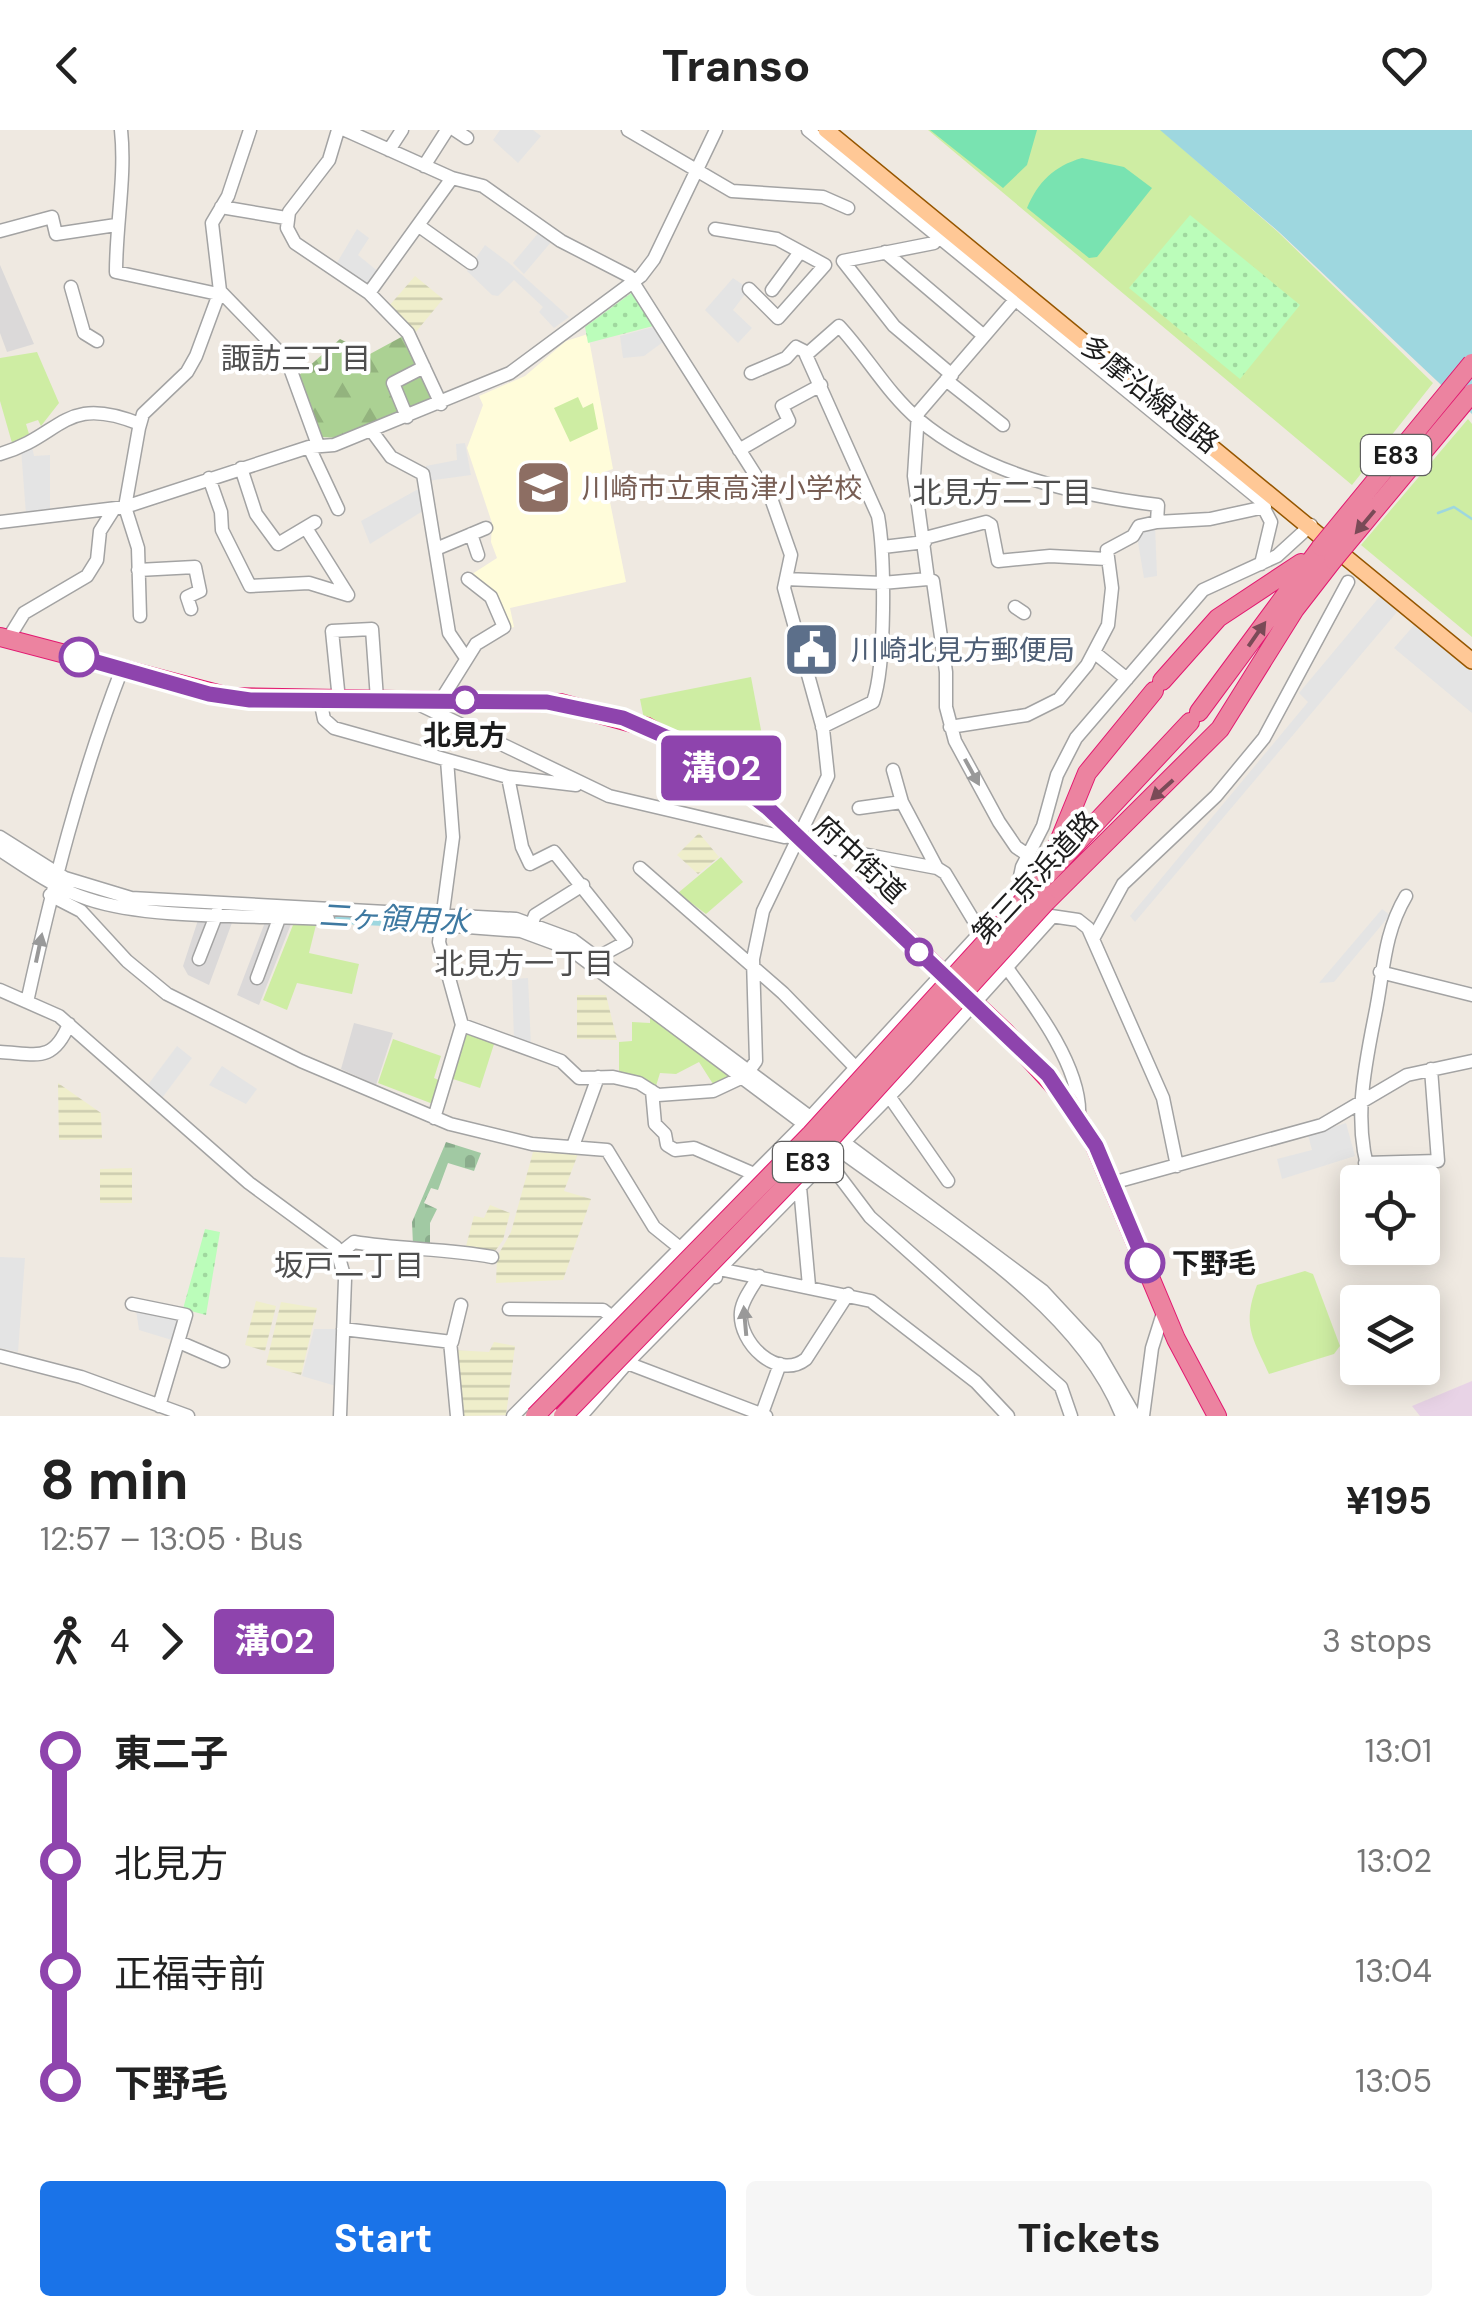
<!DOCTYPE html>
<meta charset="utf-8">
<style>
:root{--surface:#fff;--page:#f6f6f6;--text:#222;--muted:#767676;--accent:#1a73e8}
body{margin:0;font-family:"DM Sans","Noto Sans JP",sans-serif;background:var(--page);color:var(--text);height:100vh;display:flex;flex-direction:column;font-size:38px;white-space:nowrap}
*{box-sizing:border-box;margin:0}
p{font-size:32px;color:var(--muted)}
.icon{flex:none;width:55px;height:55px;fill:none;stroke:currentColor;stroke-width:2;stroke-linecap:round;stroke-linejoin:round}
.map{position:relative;height:1286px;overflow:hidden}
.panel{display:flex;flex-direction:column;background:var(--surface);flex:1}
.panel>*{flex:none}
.badge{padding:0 20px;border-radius:8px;font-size:35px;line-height:65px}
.buttons{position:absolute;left:1340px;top:1035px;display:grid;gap:20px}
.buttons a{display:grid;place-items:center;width:100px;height:100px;border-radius:10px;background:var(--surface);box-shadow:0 5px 25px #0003;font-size:50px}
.map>.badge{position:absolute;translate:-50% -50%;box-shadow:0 0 0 5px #fff}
.legs{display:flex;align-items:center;gap:15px;height:110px;padding:0 40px;font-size:32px}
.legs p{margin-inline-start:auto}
.overview{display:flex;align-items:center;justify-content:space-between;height:170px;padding:0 40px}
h1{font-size:55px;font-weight:700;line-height:75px}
.primary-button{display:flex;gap:20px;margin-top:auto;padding:20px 40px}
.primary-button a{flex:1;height:115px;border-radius:10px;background:var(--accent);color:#fff;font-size:40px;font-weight:700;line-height:115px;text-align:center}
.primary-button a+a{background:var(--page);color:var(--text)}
ul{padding:0 40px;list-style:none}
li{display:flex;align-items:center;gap:35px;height:110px;font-size:38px}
li i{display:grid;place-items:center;width:15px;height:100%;margin:0 12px;background:currentColor}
li i::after{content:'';width:25px;height:25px;margin:-12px;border:8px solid;border-radius:50%;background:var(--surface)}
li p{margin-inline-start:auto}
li:first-child i{background:linear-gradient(#0000 50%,currentColor 0)}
li:last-child i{background:linear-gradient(currentColor 50%,#0000 0)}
header{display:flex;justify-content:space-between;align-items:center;height:130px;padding:0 40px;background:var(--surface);font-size:45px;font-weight:700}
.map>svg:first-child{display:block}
.residential{fill:#dbd9d9}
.industrial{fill:#e8d3e6}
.education{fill:#fffcda}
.farmland{fill:url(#farmland-rules)}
.grass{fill:#ceeda3}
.forest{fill:url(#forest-firs)}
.cemetery{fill:url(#cemetery-stones)}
.park{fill:url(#park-dots)}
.pitch{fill:#79e3b1}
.parking{fill:#e4e4e4}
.water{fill:#9ed7df}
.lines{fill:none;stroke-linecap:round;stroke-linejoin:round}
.stream{stroke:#9ed7df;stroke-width:2.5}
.river{stroke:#9ed7df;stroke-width:15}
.minor-casing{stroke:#a3a3a3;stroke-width:15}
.major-casing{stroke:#955600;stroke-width:18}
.highway-casing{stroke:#e21870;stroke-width:20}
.minor{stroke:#fff;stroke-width:12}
.major{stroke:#ffc896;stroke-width:15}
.highway{stroke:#ec83a0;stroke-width:18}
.highway-bridge-casing{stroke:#e21870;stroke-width:20;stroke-linecap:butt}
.highway-bridge{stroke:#ec83a0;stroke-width:18}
.oneway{fill:#7a4a57}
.oneway2{fill:#999}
.line-1-casing{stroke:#fff;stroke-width:22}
.line-1{stroke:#8e44ad;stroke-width:15}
.stop-1-dot{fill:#fff;stroke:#8e44ad;stroke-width:5}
.labels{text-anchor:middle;stroke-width:8;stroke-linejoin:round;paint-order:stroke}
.shield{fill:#fff;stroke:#606060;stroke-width:2.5}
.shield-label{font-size:25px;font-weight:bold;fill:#1c1c1c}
.street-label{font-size:28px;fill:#1c1c1c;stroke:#fff}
.education-label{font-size:28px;fill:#785e54;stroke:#fff;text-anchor:start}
.service-label{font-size:28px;fill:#4e5e75;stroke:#fff;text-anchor:start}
.stop-label{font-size:28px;font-weight:bold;fill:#1c1c1c;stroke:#fff}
.neighbourhood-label{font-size:30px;fill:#4f4f4f;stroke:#fff}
.water-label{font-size:30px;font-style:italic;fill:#3e79a1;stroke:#fff}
</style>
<header><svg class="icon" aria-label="back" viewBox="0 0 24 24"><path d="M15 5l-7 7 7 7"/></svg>Transo<svg class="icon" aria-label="heart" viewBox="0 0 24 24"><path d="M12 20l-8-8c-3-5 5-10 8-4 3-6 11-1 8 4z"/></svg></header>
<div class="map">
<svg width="1472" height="1286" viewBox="0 0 1472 1286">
<defs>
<pattern id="farmland-rules" width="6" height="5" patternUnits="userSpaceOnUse" patternTransform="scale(2.5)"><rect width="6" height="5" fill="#efeecb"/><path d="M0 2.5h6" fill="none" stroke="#ccccae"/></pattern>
<pattern id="forest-firs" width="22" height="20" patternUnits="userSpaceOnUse" patternTransform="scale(2.5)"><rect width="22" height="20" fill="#abd193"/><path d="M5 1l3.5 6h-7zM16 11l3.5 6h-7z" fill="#93b37e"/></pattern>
<pattern id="cemetery-stones" width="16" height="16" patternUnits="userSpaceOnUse" patternTransform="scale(2.5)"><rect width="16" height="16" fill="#a1c9a3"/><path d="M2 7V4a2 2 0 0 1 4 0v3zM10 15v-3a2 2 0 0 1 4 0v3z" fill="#8aac8c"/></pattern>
<pattern id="park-dots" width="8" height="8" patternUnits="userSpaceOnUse" patternTransform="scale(2.5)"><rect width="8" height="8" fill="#bbfdba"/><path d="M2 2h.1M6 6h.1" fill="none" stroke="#a0d89f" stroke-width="1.8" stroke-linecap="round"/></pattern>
</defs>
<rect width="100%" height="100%" fill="#efe9e1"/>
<path class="residential" d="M0,135L34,214L7,222L0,203Z
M199,787L233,790L209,855L188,845L183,836Z
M267,787L293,789L259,875L237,865Z
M354,893L393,903L376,955L341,939Z"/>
<path class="industrial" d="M1472,1251V1286H1420L1412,1276Z"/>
<path class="education" d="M588,204L613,339L604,342L626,452L510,478L514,497L507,499L469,446L497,428L491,412L492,393L467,318L483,275L479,266L525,246L566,211Z"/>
<path class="farmland" d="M415,146L443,169L415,203L389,176Z
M699,703L719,727L698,744L677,725Z
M577,865H606L617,910L577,909Z
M58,953L101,983L102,1009L59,1010Z
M533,1022L578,1024L564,1061L591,1069L563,1150L496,1153L497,1127L511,1102Z
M132,1038V1073H100V1039Z
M490,1075L510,1083L503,1110L493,1124L474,1122V1117L466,1116L474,1086L484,1088Z
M256,1171L276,1176L265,1221L245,1215Z
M281,1172L317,1178L301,1245L266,1235Z
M494,1212L515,1216L506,1285L461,1286L453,1220L489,1222Z"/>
<path class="grass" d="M928,0H1161L1278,102L1433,253L1352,355Z
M37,222L59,273L41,296L38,290L26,294L29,304L12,313L0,271V228Z
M578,267L583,278L593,273L598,299L570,312L554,278Z
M1468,289L1472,294V507L1361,415Z
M751,547L768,637L735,640L644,589L640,569Z
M721,727L743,752L706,784L678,763Z
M295,790L317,791L309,823L359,834L352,864L297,853L287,880L263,870Z
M650,880L737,945L713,954L699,932L676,944L660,943L656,956L619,943V912L632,911V892L650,893Z
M465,900L495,911L480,958L450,948Z
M393,909L441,926L434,948L441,951L433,974L378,953Z
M1305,1141L1313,1144L1340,1216L1334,1224L1269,1244C1252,1206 1242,1196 1257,1155Z"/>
<path class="forest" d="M405,205L434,272L339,308L321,307L298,246L340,209L370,224Z"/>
<path class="cemetery" d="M446,1012L481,1023L474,1041L448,1033L438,1060L431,1058L424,1073L437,1079L430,1093V1113L413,1115L412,1092Z"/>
<path class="park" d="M1190,85L1300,175L1240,249L1129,158Z
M634,161L657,195L588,213L585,197Z
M205,1099L220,1102L206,1185L183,1179Z"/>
<path class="pitch" d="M930,0H1037L1027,35L1003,58Z
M1082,28L1124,37L1152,58L1097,127L1089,128L1027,78C1038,52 1054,36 1082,28Z"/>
<path class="parking" d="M500,0H533L541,6L518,33L493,10Z
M357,99L369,108L358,125L380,143L366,158L335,136Z
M540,101L552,111L524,144L513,133Z
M485,115L509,133L569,187L554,198L539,182L543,177L514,150L498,166L492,165L467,141Z
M733,148L749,159L733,180L752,198L738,213L705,180Z
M653,197L663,212L644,226L623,228L620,206Z
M465,313L471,345L427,351L426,336L457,330L456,314Z
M32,316L34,326L50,325V382L26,384L21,319Z
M420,358L426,379L370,414L361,391Z
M1155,395L1157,446L1144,448L1137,406L1143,398Z
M1381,465L1397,482L1135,792L1130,786L1308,572L1299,563Z
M1416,493L1472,542V583L1394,518Z
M1382,779L1390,785L1334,852L1319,853Z
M528,848L531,916L514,910L512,849Z
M177,916L192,928L162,968L147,956Z
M222,936L257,959L246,974L209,955Z
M1346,993L1355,1026L1282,1049L1277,1029L1312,1020L1308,1005Z
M0,1127L25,1128L18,1222L0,1218Z
M136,1180L176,1186L180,1194L175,1211L139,1200Z
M314,1199H339L336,1256L302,1246Z"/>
<path class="water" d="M1160,0H1472V284L1279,102Z"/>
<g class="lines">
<path class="stream" d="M1438,383L1454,377L1472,389"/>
<path class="river" d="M169,776L251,781
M314,785L455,792"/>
<defs>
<path id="minor" d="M121,0C126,46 116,94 116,142L218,164
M338,0L329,30L289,82L287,98L295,113L369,163L408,203L441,274
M345,0L452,48L483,56L561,111L629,146L772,371L791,425L784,458L823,599L828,646L763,781L753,829L756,931L745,946L713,961L658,965L639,953L613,947L579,948L561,931L462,895
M455,0L467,8
M628,0L732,61L823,67L848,78
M808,0L1259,369L1271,392L1261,434
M389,20L402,0
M424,36L447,0
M221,77L286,88
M419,96L471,133
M715,99L777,109L825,135L778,188L749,159
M0,101L52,87L56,104L116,95
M934,113L843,131L894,196L952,245
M885,122L984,206
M71,157L84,203L97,211
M772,160L800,122
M220,161L287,230L318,315
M369,163L452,48
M1015,170L918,283L914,346L928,449L933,451L946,542V577L955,611L999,692L1016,717L1029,726
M751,243L786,228L796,217L808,223
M946,250L1003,295
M407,287L393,253L424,237
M371,300L391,327L423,344L449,503L466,528
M309,317L338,379
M739,320L789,291L782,276L821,255
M0,324C63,306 63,263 140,294
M241,338L256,384L278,414L315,392
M209,348L221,382L222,400L250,456L309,453L348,465
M0,392L125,377L309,317L334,315L510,243L641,146L654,129L716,0
M306,398L348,465
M471,404L478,425
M925,408L986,392L991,395L998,431L1050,426L1107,429
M883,417L925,412
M436,419L486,398
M138,440L195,437L200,461L187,467L191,479
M786,449L882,453L928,449
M1015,477L1024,483
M140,486L138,418L125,377L139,298L143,284L187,242L196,226L220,161L212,93L228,66L250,0
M8,509L24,483L87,446L97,430L100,401L114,379
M1095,523L1127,549
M320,570L324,589L334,598L508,647L576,655
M339,570L332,501L372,499L377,569
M410,570L609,666L784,707L796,706
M441,570L476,514L504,497L491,467L468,449
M822,597L873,572C886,535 885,426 878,386L806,225L839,196C867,226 887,263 919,290C985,345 1076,365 1158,375L1157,392L1210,389L1265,377
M950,597L1027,585L1059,569L1087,535L1108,495L1112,458L1107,420L1133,406L1139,396L1157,392
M893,640L902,672L937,738
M508,647L522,717L530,734L554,722L626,812L600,826
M859,678L902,672
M0,707L65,748L131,768L516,789L573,810L1043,1161L1095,1217L1135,1286
M808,718L814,715L937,738L945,743L983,806
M0,720C28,738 56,759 88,769C150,790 260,785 328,789
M640,738L783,863L857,939
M50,765L81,781L127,831L167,864L301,931L450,994L532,1014L607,1020L654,1097L716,1147
M1013,780L1022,737L1043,696L1057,645L1076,608L1203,460L1277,426L1311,395
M1044,785L1078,790L1088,798L1163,968L1177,1036
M441,795L521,801L570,819L804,994
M531,796L535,785L583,755
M1093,809L1123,754L1216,666L1264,608L1348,452
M199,829L217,783
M1004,834C1032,872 1082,937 1079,986
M1380,842L1472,865
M257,848L280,786
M0,860L59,886L249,1053L336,1117L345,1149L340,1286
M27,872C52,759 80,647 122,539
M0,922C37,924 53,933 69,894
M652,961L655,994L665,1004L667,1015L675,1020L694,1018L754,1044
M889,966L948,1051
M434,988L462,895L439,812L453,707L447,630
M573,1016L598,947
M838,1019C932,1089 1078,1172 1122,1286
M827,1030L870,1087L1061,1257L1071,1286
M1365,1033L1438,1031L1431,939
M1372,1052C1352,997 1364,940 1375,885C1384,842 1383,805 1406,766
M1112,1053L1322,995L1407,945L1472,931
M800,1057L809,1156
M339,1124L354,1112C400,1120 446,1118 492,1127
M719,1139L871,1171L976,1252L1008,1286
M759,1146C753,1156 742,1170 741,1182C738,1213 778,1251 806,1229L848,1164
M132,1174L186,1185L159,1276
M509,1179L603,1180L612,1187
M343,1199L452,1212L461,1175
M450,1211L457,1286
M179,1212L223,1231
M0,1226L81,1247L188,1286
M627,1233L766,1286
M513,1286L804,994L1014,766
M581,1286L627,1233L906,949L1052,787
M761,1286L780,1234
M1143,1286L1152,1218L1164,1180"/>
<path id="major" d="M826,0L1472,531"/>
<path id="highway" d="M0,507L229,567L560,573L647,597L712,632L769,679L1005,902L1068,971L1095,1016L1176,1209L1217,1286
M1162,551L1218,488L1301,433
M1199,582L1321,417
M1051,731L1087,643L1154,561
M1032,761L1190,592
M1046,772L1220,599L1295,479L1333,430"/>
</defs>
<use href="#minor" class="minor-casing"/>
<use href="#major" class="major-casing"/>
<use href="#highway" class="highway-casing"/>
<use href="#minor" class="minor"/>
<use href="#major" class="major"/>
<use href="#highway" class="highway"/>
<defs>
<path id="highway-bridge" d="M1321,417L1472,233
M1333,430L1472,263
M535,1286L811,1004L1032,761
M563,1286L825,1015L1046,772"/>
</defs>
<use href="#highway-bridge" class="highway-bridge-casing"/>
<use href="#highway-bridge" class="highway-bridge"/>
</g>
<defs><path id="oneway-solid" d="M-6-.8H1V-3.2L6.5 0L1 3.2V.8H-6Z" transform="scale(2.5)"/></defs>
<g class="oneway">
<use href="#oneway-solid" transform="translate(1365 392) rotate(130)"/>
<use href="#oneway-solid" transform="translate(1257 504) rotate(-55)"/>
<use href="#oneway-solid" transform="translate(1162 660) rotate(138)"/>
</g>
<g class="oneway2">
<use href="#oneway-solid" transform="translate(972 642) rotate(61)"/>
<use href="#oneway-solid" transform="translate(39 818) rotate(-78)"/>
<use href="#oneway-solid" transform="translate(745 1191) rotate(-95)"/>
</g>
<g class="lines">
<defs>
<path id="line-1" d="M79,527L209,564L250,570L547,572L623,588L689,617L769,679L1048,945L1096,1016L1145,1133"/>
</defs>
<use href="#line-1" class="line-1-casing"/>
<use href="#line-1" class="line-1"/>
</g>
<defs>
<symbol id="school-square" viewBox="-11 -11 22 22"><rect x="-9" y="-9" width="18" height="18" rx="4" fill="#8d6e63" stroke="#fff"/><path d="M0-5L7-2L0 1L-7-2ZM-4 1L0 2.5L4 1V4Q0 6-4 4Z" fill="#fff"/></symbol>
<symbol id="civic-square" viewBox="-11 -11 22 22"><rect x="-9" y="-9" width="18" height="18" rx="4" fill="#5c6f8a" stroke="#fff"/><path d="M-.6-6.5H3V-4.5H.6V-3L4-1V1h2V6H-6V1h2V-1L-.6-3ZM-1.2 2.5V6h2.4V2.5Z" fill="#fff"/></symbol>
</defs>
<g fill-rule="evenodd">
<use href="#school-square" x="512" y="326" width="63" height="63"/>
<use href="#civic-square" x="780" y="488" width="63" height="63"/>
</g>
<g class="stop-1-dot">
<circle cx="79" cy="527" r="18"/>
<circle cx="465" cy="570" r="12"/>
<circle cx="919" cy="822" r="12"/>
<circle cx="1145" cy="1133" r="18"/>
</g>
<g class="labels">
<g class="shield">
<rect x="1361" y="305" width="70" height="40" rx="8"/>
<rect x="773" y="1012" width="70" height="40" rx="8"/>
</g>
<g class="shield-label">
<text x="1396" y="334">E83</text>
<text x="808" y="1041">E83</text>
</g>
<g class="street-label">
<text transform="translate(1150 264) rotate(39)" y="10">多摩沿線道路</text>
<text transform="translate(860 729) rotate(43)" y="10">府中街道</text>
<text transform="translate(1035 747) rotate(-47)" y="10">第三京浜道路</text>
</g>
<g class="education-label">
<text x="582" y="368">川崎市立東高津小学校</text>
</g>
<g class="service-label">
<text x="851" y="530">川崎北見方郵便局</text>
</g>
<g class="stop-label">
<text x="465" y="615">北見方</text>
<text x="1172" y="1143" text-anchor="start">下野毛</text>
</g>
<g class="neighbourhood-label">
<text x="296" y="239">諏訪三丁目</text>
<text x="1002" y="373">北見方二丁目</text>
<text x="524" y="844">北見方一丁目</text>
<text x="349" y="1146">坂戸二丁目</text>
</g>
<g class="water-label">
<text transform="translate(394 789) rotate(3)" y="10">二ヶ領用水</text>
</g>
</g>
</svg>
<div class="buttons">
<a><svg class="icon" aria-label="locate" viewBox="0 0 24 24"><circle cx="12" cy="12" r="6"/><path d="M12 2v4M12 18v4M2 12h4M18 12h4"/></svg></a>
<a><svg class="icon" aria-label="layers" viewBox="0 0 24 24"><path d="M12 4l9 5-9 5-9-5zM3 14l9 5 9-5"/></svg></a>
</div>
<b class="badge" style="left:721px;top:638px;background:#8e44ad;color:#fff">溝02</b>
</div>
<section class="panel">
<div class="overview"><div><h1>8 min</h1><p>12:57 – 13:05 · Bus</p></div><b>¥195</b></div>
<div class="legs"><svg class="icon" aria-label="walk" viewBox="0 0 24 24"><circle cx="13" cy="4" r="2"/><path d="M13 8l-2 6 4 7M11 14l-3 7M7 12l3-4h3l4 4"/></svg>4<svg class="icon" aria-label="forward" viewBox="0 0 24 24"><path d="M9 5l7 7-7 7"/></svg><b class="badge" style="background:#8e44ad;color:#fff">溝02</b><p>3 stops</p></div>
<ul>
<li><i style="color:#8e44ad"></i><b>東二子</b><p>13:01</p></li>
<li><i style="color:#8e44ad"></i><span>北見方</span><p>13:02</p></li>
<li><i style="color:#8e44ad"></i><span>正福寺前</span><p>13:04</p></li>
<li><i style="color:#8e44ad"></i><b>下野毛</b><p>13:05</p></li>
</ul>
<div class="primary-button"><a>Start</a><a>Tickets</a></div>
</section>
